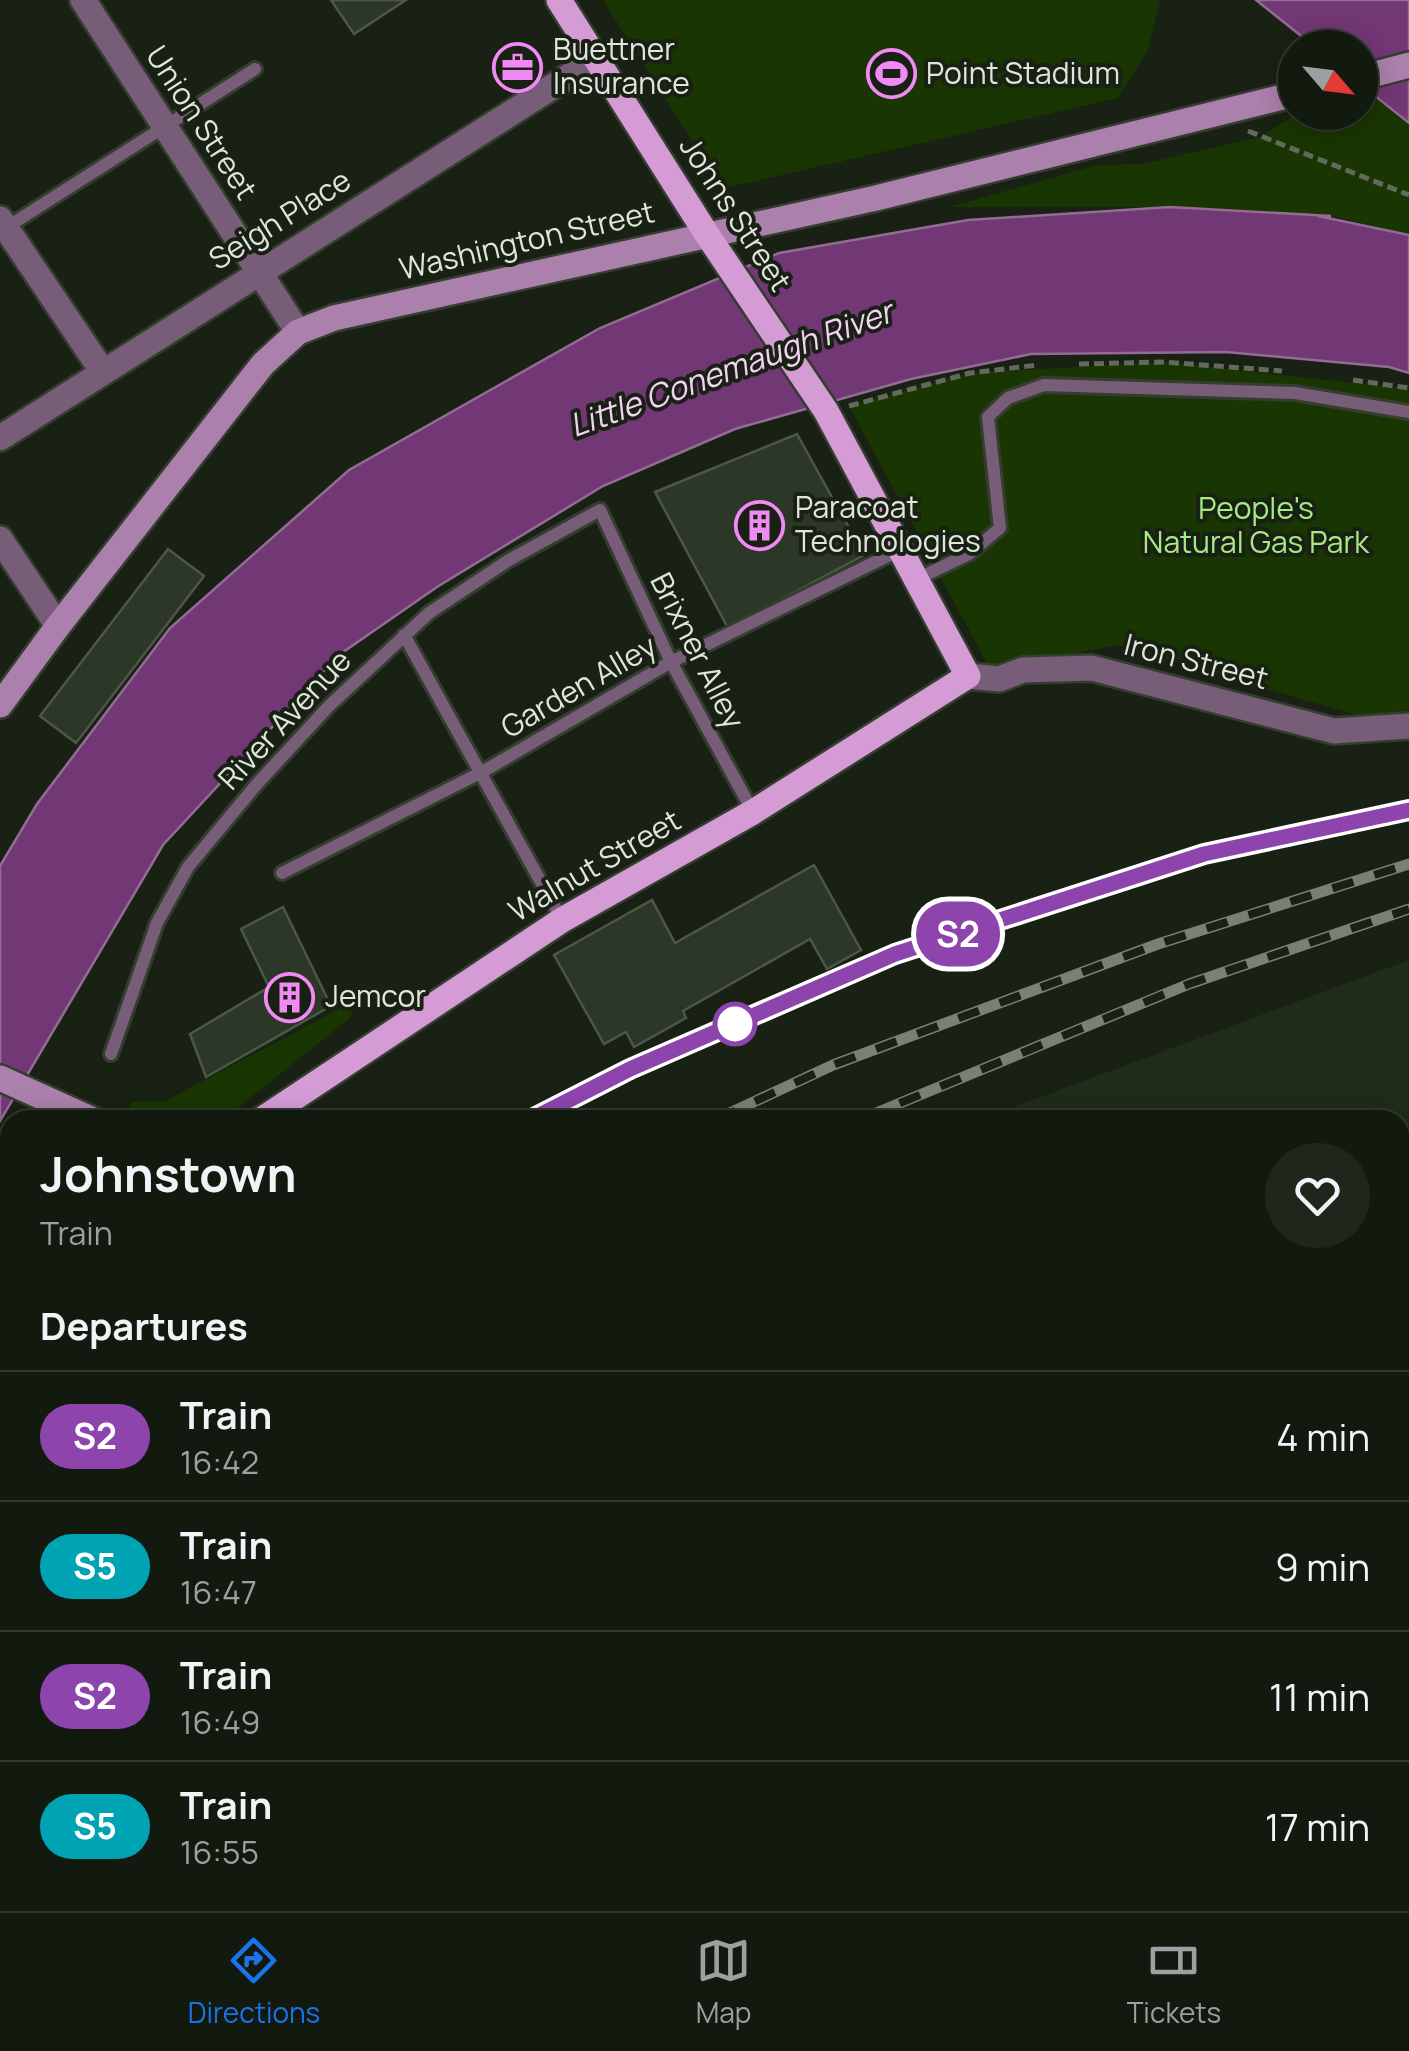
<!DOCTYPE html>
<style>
:root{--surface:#12190e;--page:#1f261c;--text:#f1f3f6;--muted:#9ca09e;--line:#31382e;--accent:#1a73e8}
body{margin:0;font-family:Manrope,sans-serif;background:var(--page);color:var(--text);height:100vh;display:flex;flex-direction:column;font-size:38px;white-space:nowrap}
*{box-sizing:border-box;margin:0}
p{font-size:32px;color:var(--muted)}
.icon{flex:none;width:55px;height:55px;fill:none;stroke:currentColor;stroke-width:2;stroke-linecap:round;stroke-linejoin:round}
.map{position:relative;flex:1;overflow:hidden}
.drawer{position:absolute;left:0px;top:1110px;width:1410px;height:802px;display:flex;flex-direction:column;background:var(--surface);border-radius:30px 30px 0 0;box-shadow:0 5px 25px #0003,0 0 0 2px var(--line)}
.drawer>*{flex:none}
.badge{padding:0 20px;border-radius:32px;font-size:35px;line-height:65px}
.needle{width:65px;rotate:118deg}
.fabs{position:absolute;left:1278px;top:30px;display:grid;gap:20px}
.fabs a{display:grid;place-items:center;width:100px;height:100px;border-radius:50%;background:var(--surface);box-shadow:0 5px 25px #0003,0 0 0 2px var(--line);font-size:50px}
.map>.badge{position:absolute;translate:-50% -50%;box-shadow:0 0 0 5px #fff}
h2{padding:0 40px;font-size:38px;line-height:90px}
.round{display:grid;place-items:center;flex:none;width:105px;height:105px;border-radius:52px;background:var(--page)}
.summary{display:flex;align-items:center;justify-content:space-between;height:170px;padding:0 40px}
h1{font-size:48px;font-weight:700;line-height:75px}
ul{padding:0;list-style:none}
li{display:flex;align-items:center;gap:30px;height:130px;padding:0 40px;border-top:2px solid var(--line)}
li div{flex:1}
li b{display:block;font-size:38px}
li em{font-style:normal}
li .badge{min-width:110px;font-weight:700;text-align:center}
.menu{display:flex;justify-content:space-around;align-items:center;height:140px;border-top:2px solid var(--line);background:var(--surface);font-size:28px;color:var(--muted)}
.menu a{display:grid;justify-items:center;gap:5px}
.menu .current{color:var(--accent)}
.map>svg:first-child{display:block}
.built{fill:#1f2c18}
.green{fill:#193602}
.water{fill:#723775;stroke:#936c94;stroke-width:2.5}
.building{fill:#2d3728;stroke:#4c5747;stroke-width:2.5}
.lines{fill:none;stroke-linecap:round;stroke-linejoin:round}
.lane-casing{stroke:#343d2f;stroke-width:18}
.street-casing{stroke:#343d2f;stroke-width:30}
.secondary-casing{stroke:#343d2f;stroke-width:30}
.primary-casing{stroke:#343d2f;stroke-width:30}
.path{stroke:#626a5e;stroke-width:5;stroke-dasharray:10 5;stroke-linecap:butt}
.lane{stroke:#785d78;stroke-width:12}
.street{stroke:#785d78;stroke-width:25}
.secondary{stroke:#ab80ac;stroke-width:25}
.primary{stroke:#d49bd4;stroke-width:25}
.rail-casing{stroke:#798174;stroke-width:11}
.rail{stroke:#182113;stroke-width:8;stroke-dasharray:22;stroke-linecap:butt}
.line-casing{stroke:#fff;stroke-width:22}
.line{stroke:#8e44ad;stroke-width:15}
.stop-dot{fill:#fff;stroke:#8e44ad;stroke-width:5}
.labels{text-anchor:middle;stroke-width:8;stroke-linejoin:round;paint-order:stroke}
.poi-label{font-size:30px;fill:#dfe6dc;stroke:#182113;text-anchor:start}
.street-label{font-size:30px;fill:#dfe6dc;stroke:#182113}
.park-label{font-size:30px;fill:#a7e982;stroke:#182113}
.water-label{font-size:32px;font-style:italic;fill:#f5d2f5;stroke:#182113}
</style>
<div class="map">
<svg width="1409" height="1911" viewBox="0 0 1409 1911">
<rect width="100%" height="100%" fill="#182113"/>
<path class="built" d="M1409,960V1588L1400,1584V1120H978Z"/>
<path class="green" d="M603,0H1160L1148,50L1118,98L729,187L714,176Z
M1379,99L1409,123V235L1331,216L1170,207H949L1097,165L1143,164L1259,137L1294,116L1360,112V103Z
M1164,362L1409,389V710L1363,717L1117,645L991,671L849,406L970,373Z
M347,1005L352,1013L350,1018L223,1120H151L130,1110L131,1102L165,1101Z"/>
<path class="water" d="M1256,0H1409V123L1360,84V48L1315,47Z
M1170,207L1331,216H1318L1409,235V373L1389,367L1226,352L1031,354L911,379L735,429L603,486L437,587L339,655L163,845L0,1121V866L37,804L170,628L349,470L600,328L779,253L968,220Z"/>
<path class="building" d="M331,0H406L354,34Z
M797,434L864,555L728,628L655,492Z
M168,549L204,576L76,743L40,716Z
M814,865L861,950L827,969L810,939L683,1011L686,1018L634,1047L626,1032L604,1044L554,955L652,900L675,943Z
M283,907L331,1006L206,1077L190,1034L269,987L241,929Z"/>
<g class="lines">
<defs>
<path id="lane" d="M4,229L255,69
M917,579L969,554L1000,528L988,417L1008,398L1044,385L1295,393L1409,412
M404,635L562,920
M282,873L482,772L671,662L902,549
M111,1054L157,923L188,867L256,785L329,706L429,613L509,560L600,510L671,662L753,812
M623,1902L626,1911"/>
<path id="street" d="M83,0L298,332
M0,219L103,372
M0,438L596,59
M0,539L58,626
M968,676L999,679L1023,670L1092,668L1334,731L1409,726
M0,1899L10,1892
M429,1902L432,1911
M818,1902L821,1911
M522,1911L543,1902"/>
<path id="secondary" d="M1360,78L1409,65
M0,705L58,626L263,364L298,332L334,318L876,198L1295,94
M0,1078L93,1120"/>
<path id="primary" d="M261,1120L562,920L753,812L968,676L826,411L706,233L559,0
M0,1388L10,1375"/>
</defs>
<use href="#lane" class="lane-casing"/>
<use href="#street" class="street-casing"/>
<use href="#secondary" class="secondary-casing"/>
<use href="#primary" class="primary-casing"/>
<path class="path" d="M1248,131L1409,195
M1079,364L1164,362L1282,371
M1353,380L1409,388
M849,406L970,373L1038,365"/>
<use href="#lane" class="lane"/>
<use href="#street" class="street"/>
<use href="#secondary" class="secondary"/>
<use href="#primary" class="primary"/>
<defs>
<path id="rail" d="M530,1120L630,1069L895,954L1204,854L1409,810
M715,1120L833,1065L1158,944L1409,864
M859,1120L1189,984L1409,909
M0,1357L10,1355
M1400,1413L1409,1415
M0,1465L10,1456
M0,1550L10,1542
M0,1576L10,1568"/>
</defs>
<use href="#rail" class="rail-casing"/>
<use href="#rail" class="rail"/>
</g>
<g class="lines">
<defs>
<path id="line" d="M530,1120L630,1069L895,954L1204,854L1409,810"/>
</defs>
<use href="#line" class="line-casing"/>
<use href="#line" class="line"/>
</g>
<defs>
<symbol id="office-ring" viewBox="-11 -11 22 22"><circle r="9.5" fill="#182113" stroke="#f18af4" stroke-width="1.5"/><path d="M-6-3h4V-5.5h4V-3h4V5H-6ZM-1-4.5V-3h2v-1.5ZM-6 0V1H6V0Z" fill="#f18af4"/></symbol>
<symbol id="stadium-ring" viewBox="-11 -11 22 22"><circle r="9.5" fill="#182113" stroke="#f18af4" stroke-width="1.5"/><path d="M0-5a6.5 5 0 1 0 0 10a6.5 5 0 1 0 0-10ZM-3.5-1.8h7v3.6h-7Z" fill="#f18af4"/></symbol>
<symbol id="building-ring" viewBox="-11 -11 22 22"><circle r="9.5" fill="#182113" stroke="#f18af4" stroke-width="1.5"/><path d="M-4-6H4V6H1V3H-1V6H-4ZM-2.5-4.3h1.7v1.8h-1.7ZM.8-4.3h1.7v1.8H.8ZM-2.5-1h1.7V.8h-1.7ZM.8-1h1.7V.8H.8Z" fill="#f18af4"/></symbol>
</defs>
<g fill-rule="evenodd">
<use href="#office-ring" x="490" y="40" width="55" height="55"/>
<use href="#stadium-ring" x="864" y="46" width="55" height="55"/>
<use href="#building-ring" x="732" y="498" width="55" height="55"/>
<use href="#building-ring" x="262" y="970" width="55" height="55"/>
</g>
<circle class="stop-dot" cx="735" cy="1024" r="20"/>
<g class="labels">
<g class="poi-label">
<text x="553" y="60">Buettner<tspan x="553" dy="34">Insurance</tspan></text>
<text x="926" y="84">Point Stadium</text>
<text x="795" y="518">Paracoat<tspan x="795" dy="34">Technologies</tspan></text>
<text x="325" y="1007">Jemcor</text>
</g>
<g class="street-label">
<text transform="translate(201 123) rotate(57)" y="10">Union Street</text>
<text transform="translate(735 214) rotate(57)" y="10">Johns Street</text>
<text transform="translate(280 220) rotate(-32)" y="10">Seigh Place</text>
<text transform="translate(527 241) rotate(-13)" y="10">Washington Street</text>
<text transform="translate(697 651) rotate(63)" y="10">Brixner Alley</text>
<text transform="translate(1196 662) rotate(14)" y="10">Iron Street</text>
<text transform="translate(579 687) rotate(-30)" y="10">Garden Alley</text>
<text transform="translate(285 720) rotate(-47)" y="10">River Avenue</text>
<text transform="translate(595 866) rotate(-30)" y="10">Walnut Street</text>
</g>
<g class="park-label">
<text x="1256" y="519">People's<tspan x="1256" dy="34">Natural Gas Park</tspan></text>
</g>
<g class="water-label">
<text transform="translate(731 369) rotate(-20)" y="11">Little Conemaugh River</text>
</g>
</g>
</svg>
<div class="fabs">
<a><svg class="needle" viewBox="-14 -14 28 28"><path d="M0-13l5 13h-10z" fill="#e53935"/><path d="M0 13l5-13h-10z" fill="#9ca09e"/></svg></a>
</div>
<b class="badge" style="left:958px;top:934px;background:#8e44ad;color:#fff">S2</b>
<section class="drawer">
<div class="summary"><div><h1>Johnstown</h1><p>Train</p></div><a class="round"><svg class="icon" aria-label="heart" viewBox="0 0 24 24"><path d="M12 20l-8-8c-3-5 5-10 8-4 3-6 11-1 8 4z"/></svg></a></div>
<h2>Departures</h2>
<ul>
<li><span class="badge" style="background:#8e44ad;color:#fff">S2</span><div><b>Train</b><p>16:42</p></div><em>4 min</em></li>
<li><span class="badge" style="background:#00a3b4;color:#fff">S5</span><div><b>Train</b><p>16:47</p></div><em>9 min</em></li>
<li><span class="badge" style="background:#8e44ad;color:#fff">S2</span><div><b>Train</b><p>16:49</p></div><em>11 min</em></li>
<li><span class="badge" style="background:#00a3b4;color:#fff">S5</span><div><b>Train</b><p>16:55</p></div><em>17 min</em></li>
</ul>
</section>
</div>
<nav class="menu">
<a class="current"><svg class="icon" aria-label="directions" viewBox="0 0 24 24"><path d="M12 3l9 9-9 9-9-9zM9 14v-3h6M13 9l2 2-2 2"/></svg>Directions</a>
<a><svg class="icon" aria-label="map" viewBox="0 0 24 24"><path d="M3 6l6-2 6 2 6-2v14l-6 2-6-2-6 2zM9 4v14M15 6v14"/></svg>Map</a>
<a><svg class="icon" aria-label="tickets" viewBox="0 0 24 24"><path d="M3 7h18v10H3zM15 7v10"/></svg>Tickets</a>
</nav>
